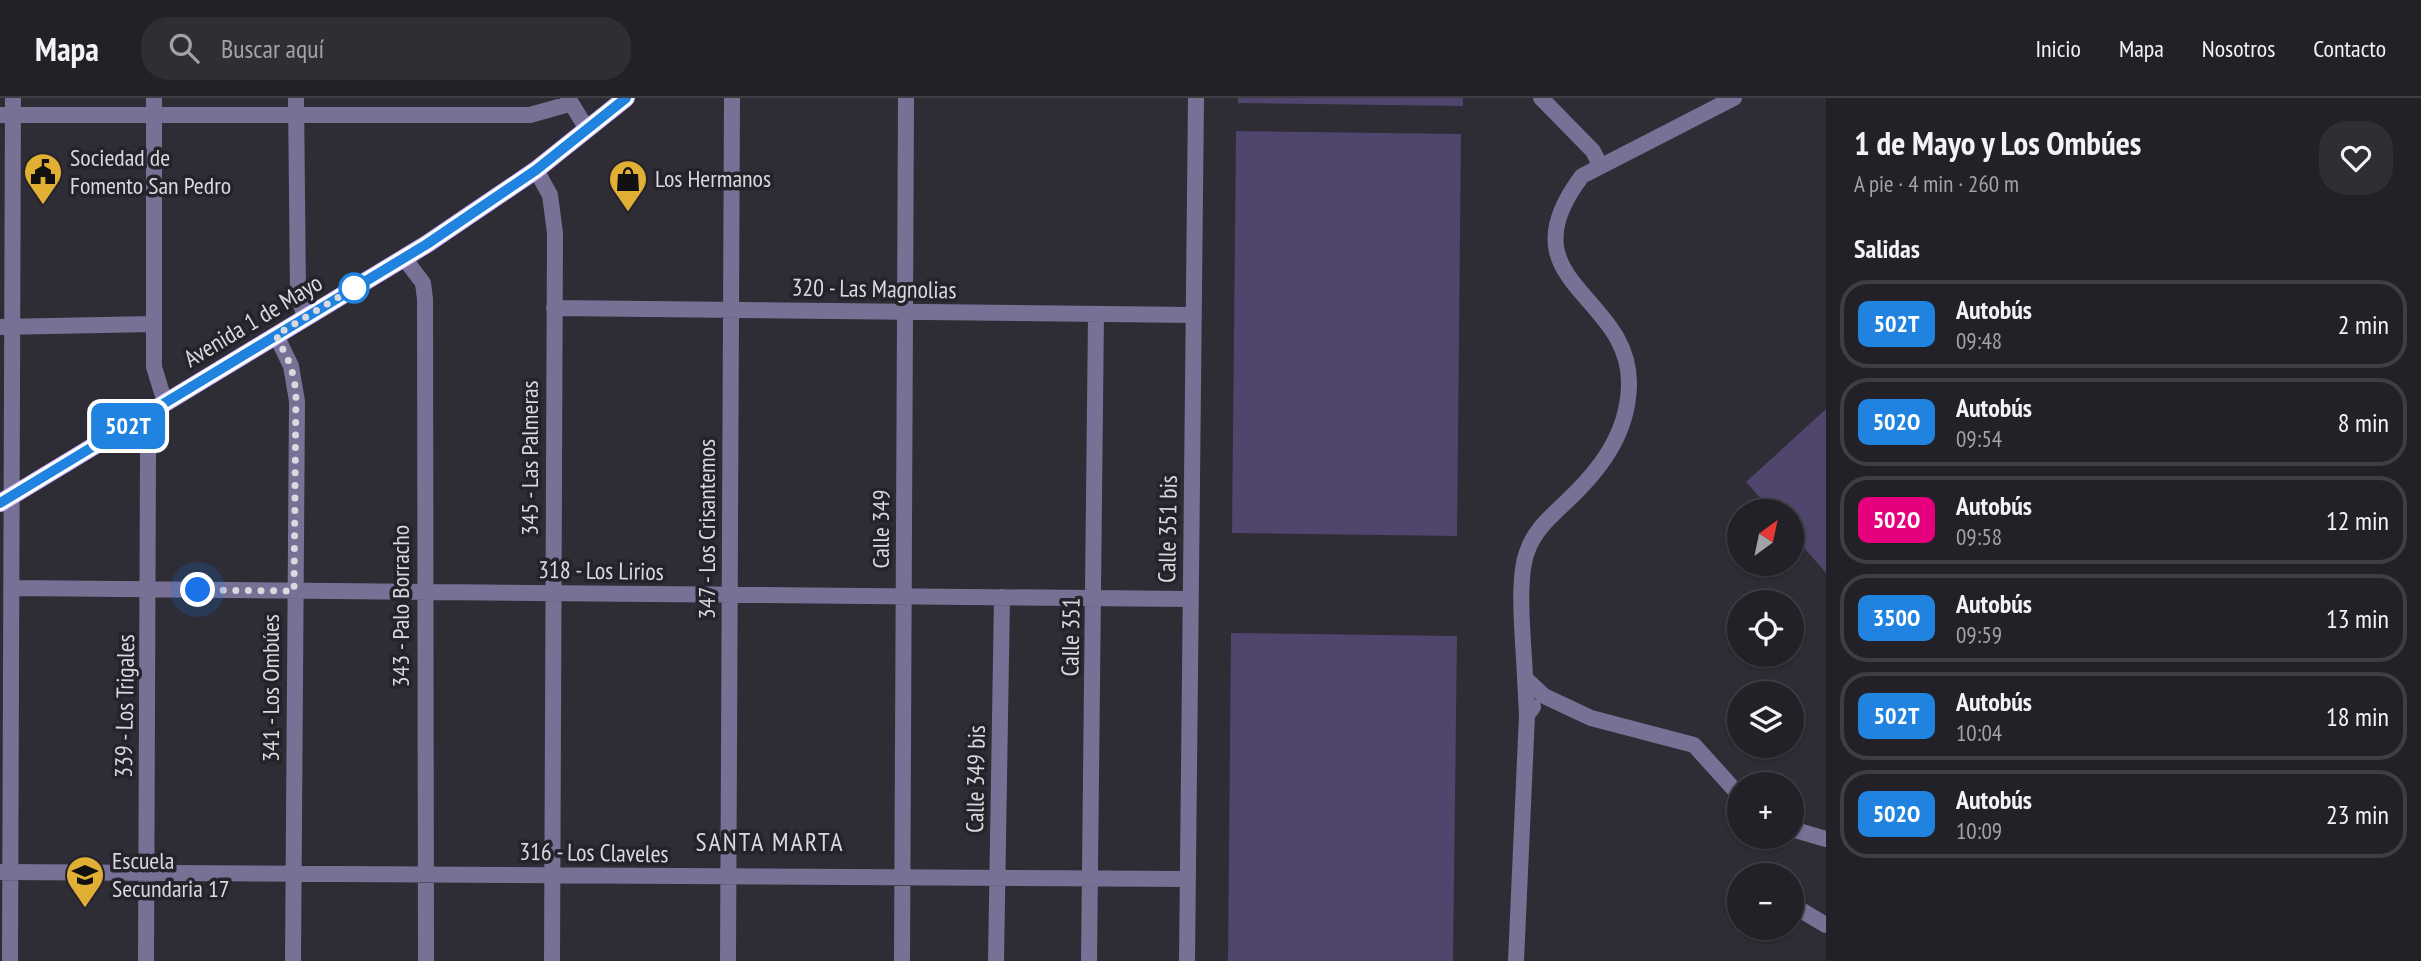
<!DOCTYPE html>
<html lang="es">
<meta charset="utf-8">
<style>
:root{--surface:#222127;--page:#2e2e33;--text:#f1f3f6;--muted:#a2a3a7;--line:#3f3e44}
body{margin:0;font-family:"PT Sans Narrow",sans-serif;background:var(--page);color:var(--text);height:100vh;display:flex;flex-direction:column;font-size:26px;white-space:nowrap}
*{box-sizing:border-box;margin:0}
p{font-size:23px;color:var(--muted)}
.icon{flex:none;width:38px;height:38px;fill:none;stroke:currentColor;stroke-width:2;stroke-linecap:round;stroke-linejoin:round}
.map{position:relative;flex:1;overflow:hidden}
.drawer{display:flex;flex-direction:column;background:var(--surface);width:595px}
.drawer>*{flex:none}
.badge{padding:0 14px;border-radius:10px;font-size:24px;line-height:46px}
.needle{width:46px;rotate:33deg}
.controls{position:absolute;left:1727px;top:401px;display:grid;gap:14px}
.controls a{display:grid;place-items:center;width:77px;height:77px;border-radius:50%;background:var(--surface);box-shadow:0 2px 5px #0004,0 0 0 2px var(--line);font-size:35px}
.you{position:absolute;width:35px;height:35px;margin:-18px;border:5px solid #fff;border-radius:50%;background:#1a73e8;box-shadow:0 0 0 10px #1a73e833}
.map>.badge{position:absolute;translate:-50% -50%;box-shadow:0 0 0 4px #fff}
h2{padding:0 28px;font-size:26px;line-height:63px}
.round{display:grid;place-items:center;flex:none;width:74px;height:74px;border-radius:28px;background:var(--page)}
.overview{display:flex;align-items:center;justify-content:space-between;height:119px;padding:0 28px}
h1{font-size:33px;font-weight:800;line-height:52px}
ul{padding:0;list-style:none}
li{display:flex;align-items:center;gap:21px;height:88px;margin:0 14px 10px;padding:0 14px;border:4px solid var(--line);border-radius:28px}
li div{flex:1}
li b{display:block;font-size:26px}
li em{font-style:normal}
li .badge{min-width:77px;font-weight:700;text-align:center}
header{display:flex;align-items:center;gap:42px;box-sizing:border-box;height:98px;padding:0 35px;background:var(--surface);border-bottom:2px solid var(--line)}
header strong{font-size:33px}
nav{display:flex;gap:38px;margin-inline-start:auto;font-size:24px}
.search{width:490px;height:63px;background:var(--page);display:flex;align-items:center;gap:18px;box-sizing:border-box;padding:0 24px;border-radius:28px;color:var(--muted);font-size:26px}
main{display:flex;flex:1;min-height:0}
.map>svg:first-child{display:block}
.green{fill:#4f456d}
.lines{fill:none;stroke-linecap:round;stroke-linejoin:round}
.minor{stroke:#787095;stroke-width:16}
.major{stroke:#c4b1ff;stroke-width:18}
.line-casing{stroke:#fff;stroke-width:16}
.line{stroke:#2083df;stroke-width:10}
.walk{stroke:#dad9de;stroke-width:7;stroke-dasharray:0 12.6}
.stop-dot{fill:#fff;stroke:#2083df;stroke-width:3.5}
.labels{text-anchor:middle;stroke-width:7;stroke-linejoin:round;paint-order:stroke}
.poi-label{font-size:24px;fill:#dad9de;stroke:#24222a;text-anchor:start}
.street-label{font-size:24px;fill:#dad9de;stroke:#24222a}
.neighbourhood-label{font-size:26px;letter-spacing:2px;fill:#d9d6e1;stroke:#24222a}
</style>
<header>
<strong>Mapa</strong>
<div class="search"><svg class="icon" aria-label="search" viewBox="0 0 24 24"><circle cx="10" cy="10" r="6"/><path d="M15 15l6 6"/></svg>Buscar aquí</div>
<nav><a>Inicio</a><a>Mapa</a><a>Nosotros</a><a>Contacto</a></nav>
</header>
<main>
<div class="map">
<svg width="1826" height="863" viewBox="0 0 1826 863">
<rect width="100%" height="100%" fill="#2e2c34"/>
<path class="green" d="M1238,0H1463V8L1238,5Z
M1236,33L1461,36L1457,438L1232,435Z
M1826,311V475L1792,436V413H1772L1746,384Z
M1231,535L1457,538L1453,863H1228Z"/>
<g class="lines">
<path class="minor" d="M154,0V269L162,295L168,303
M296,0L298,195L305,220
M568,0L587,31
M1541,0L1593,53L1600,67
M0,17H530L569,6
M536,72L550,97L555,135L552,863
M404,160L423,185L425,201L426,863
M554,210L1193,217
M0,229L153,226
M276,237L291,268L297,303L293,863
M12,490L1190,501
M1525,580C1524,547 1516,483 1527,454C1534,433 1550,419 1566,404C1600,372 1628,336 1629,287C1631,195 1501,185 1582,78L1734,0
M1527,617L1525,580L1544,598L1591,620L1694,647L1740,698
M1792,731L1826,741
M0,774L1188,781
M1799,811L1826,827
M10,863L13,0
M146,863L148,354
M728,863L732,0
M902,863L906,0
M996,863L1002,499
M1089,863L1096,216
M1187,863L1196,0
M1516,863L1527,617L1533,609"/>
<path class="major" d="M0,405L427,146L536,72L626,0"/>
</g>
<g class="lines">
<defs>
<path id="line" d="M0,405L427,146L536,72L626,0"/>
</defs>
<use href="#line" class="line-casing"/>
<use href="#line" class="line"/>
<path class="walk" d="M198,492L294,493L296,292L291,268L276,237L354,190"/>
</g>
<defs>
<symbol id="civic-pin" viewBox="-11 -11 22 30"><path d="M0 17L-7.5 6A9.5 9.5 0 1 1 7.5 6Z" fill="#e1af34" stroke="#24222a"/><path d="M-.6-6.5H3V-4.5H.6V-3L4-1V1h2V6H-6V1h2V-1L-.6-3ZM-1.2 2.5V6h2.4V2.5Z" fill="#111"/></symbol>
<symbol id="shop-pin" viewBox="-11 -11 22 30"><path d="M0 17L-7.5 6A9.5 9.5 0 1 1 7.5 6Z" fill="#e1af34" stroke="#24222a"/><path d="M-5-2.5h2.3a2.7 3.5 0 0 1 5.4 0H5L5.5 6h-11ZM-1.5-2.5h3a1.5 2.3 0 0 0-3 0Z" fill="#111"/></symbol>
<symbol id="school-pin" viewBox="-11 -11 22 30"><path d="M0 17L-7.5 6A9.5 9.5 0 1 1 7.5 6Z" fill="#e1af34" stroke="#24222a"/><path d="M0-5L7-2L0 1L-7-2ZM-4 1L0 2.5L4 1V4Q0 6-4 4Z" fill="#111"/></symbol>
</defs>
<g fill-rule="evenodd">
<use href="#civic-pin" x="21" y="52" width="44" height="60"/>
<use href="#shop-pin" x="606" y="59" width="44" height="60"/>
<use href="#school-pin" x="63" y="755" width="44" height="60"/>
</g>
<circle class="stop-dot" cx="354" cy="190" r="14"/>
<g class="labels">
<g class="poi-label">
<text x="70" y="68">Sociedad de<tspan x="70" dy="28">Fomento San Pedro</tspan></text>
<text x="655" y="89">Los Hermanos</text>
<text x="112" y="771">Escuela<tspan x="112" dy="28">Secundaria 17</tspan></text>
</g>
<g class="street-label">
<text transform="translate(874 191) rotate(1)" y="8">320 - Las Magnolias</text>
<text transform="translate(253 223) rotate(-31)" y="8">Avenida 1 de Mayo</text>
<text transform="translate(530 360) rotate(-90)" y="8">345 - Las Palmeras</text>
<text transform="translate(707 431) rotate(-90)" y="8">347 - Los Crisantemos</text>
<text transform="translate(881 431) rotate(-90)" y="8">Calle 349</text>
<text transform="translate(1168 431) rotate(-89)" y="8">Calle 351 bis</text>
<text transform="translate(601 473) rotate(1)" y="8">318 - Los Lirios</text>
<text transform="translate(401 508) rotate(-90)" y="8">343 - Palo Borracho</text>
<text transform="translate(1071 539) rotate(-89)" y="8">Calle 351</text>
<text transform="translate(271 590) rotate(-90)" y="8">341 - Los Ombúes</text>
<text transform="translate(125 608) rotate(-89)" y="8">339 - Los Trigales</text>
<text transform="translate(976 681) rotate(-89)" y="8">Calle 349 bis</text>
<text transform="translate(594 755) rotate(1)" y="8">316 - Los Claveles</text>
</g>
<g class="neighbourhood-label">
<text x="770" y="753">SANTA MARTA</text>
</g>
</g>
</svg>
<div class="controls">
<a><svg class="needle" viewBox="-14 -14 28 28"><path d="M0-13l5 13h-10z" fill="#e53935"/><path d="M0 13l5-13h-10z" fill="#a2a3a7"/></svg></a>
<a><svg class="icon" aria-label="locate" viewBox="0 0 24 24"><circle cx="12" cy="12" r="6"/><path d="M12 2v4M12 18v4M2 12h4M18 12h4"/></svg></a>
<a><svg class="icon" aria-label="layers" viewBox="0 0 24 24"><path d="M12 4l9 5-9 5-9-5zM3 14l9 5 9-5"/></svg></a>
<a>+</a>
<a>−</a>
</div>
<div class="you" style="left:198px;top:492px"></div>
<b class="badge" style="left:128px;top:328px;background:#2083df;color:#fff">502T</b>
</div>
<section class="drawer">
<div class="overview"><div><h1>1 de Mayo y Los Ombúes</h1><p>A pie · 4 min · 260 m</p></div><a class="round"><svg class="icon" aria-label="heart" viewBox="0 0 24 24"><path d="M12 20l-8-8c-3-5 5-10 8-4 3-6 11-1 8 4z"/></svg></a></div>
<h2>Salidas</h2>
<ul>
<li><span class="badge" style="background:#2083df;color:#fff">502T</span><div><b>Autobús</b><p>09:48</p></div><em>2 min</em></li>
<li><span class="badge" style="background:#2083df;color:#fff">502O</span><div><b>Autobús</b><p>09:54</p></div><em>8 min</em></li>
<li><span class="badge" style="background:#e6007e;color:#fff">502O</span><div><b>Autobús</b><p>09:58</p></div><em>12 min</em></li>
<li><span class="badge" style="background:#2083df;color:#fff">350O</span><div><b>Autobús</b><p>09:59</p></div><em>13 min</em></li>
<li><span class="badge" style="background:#2083df;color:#fff">502T</span><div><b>Autobús</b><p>10:04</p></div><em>18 min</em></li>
<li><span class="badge" style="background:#2083df;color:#fff">502O</span><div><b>Autobús</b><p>10:09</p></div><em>23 min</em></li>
</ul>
</section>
</main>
